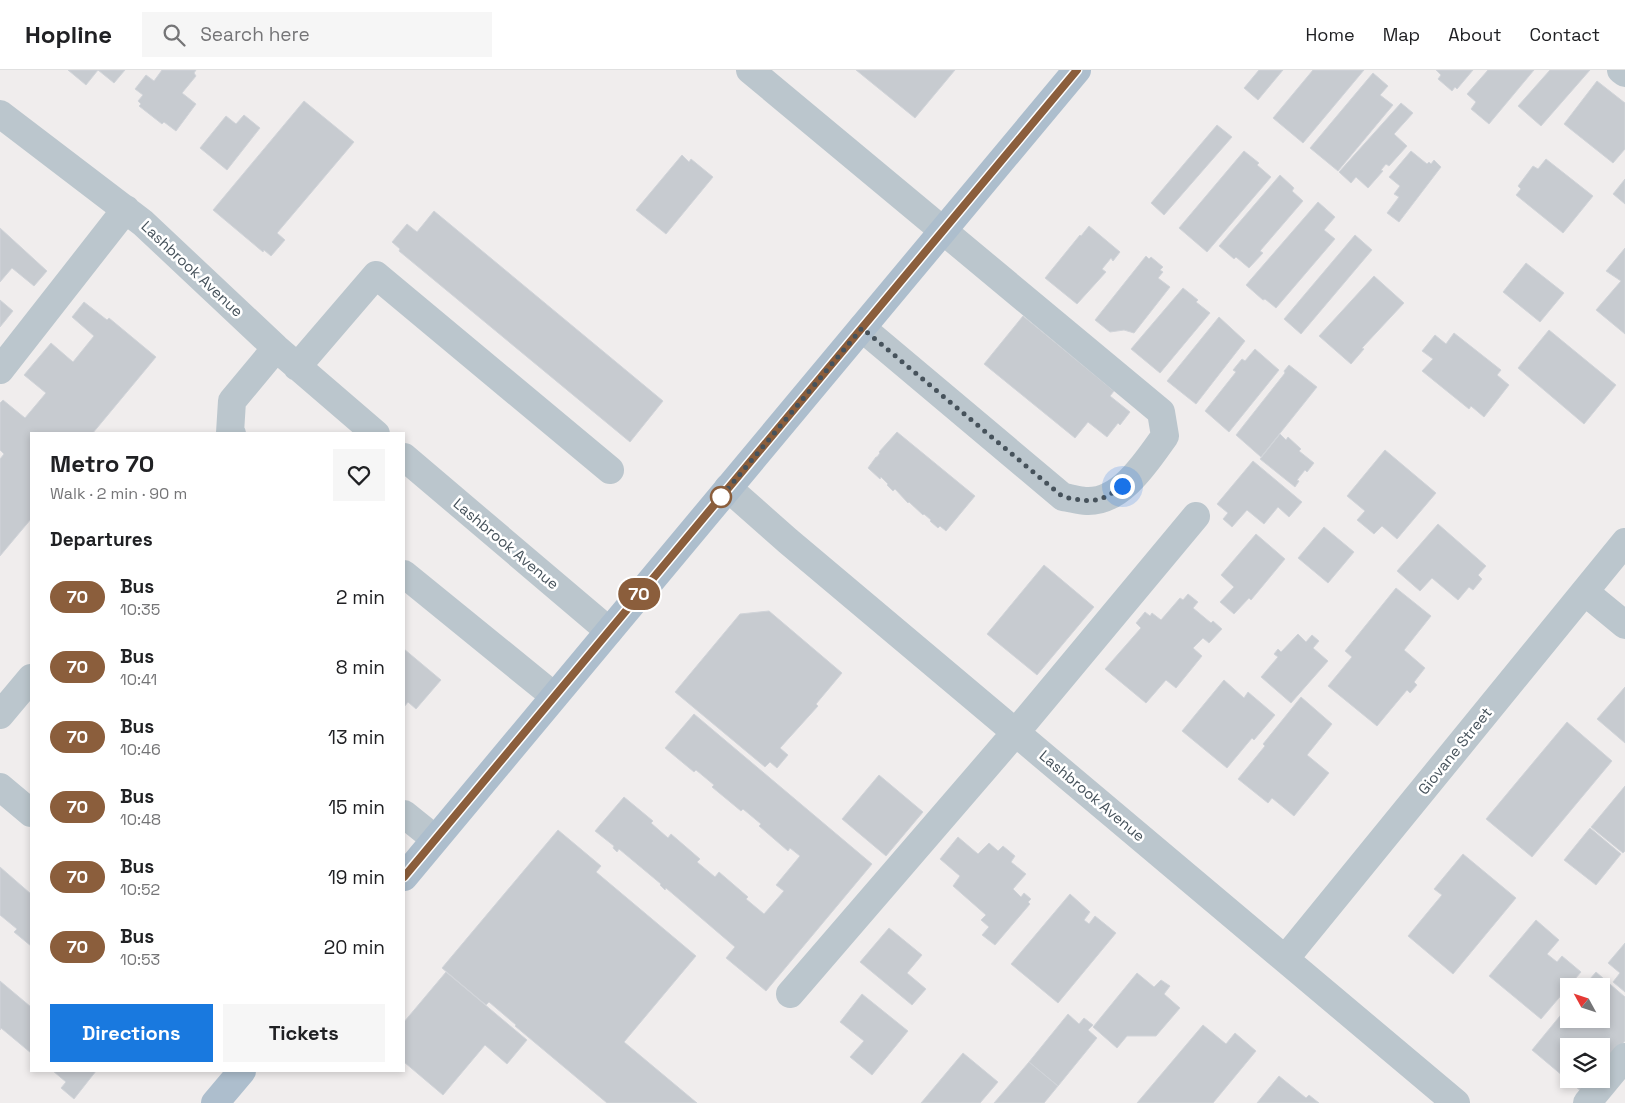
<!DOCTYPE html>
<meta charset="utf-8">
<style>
:root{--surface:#fff;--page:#f6f6f6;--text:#202124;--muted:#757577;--line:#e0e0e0;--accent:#1979df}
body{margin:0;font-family:"Space Grotesk",sans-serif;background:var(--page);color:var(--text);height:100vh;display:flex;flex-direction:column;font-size:19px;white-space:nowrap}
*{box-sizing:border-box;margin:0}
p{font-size:16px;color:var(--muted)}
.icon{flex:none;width:28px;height:28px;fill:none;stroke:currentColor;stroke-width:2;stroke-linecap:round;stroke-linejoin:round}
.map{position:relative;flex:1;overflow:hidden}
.panel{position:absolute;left:30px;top:362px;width:375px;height:640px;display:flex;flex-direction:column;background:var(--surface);border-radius:0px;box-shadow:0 2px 8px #0003}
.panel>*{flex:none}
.badge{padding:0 10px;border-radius:16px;font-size:18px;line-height:32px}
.needle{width:32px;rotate:310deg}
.controls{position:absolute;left:1560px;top:908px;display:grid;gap:10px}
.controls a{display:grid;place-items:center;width:50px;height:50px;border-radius:0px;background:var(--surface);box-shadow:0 2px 8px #0003;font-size:25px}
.you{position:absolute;width:25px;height:25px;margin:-12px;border:4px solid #fff;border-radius:50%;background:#1a73e8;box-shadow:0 0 0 8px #1a73e833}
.map>.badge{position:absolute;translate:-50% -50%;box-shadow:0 0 0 2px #fff}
h2{padding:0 20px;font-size:19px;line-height:45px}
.round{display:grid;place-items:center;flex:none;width:52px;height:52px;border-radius:0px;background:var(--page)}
.headline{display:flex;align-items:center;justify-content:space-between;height:85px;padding:0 20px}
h1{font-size:24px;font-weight:800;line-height:38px}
.cta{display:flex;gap:10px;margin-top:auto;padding:10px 20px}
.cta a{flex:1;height:58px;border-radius:0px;background:var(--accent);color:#fff;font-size:20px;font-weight:800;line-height:58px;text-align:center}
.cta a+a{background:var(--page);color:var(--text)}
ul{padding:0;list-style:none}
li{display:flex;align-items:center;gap:15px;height:70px;padding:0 20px}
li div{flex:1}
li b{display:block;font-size:19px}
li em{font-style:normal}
li .badge{min-width:55px;font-weight:700;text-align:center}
header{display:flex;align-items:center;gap:30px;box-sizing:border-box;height:70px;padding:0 25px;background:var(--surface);border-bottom:1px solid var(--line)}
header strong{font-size:24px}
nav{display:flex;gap:28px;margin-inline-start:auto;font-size:18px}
.search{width:350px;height:45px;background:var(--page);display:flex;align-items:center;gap:12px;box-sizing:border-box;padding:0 18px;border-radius:0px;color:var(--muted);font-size:19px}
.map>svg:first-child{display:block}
.building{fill:#c7cbd0;stroke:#d1d4d9}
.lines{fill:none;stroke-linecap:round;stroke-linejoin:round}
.minor{stroke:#bbc6cd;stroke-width:28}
.major{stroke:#adbecd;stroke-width:28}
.line-casing{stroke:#fff;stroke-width:11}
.line{stroke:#8b5e3c;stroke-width:8}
.walk{stroke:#46525b;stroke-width:5;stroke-dasharray:0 9}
.stop-dot{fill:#fff;stroke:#8b5e3c;stroke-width:2.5}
.labels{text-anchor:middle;stroke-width:5;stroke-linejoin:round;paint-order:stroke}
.street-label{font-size:15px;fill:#46525b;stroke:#fff}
</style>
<header>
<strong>Hopline</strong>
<div class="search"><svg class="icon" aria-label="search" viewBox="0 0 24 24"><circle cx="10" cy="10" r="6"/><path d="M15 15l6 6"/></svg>Search here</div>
<nav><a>Home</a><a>Map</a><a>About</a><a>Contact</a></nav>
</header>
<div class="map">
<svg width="1625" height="1033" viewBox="0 0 1625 1033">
<rect width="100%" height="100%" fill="#f0eded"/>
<path class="building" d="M68,0H125L114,13L98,0L86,15Z
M162,0H196L194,3L196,6L182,23L196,34L176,61L164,52L162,54L139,36L141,34L138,31L143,25L135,19L146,5L154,11Z
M856,0H955L915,48Z
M1259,0H1283L1258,30L1244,18Z
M1313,0H1364L1303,73L1273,48Z
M1436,0H1473L1457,19L1455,17L1452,21L1438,9L1441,5Z
M1488,0H1534L1489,54L1471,39L1476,32L1467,24Z
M1550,0H1590L1541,56L1518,36Z
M1373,3L1388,16L1380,25L1393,35L1338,101L1310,78Z
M1597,11L1625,33V79L1613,93L1564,54Z
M304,31L354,72L277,163L285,170L271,186L264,180L263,182L213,140Z
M1401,33L1413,43L1394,64L1407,76L1389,96L1386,94L1381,100L1383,101L1368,118L1356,107L1351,113L1339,102Z
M244,45L260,58L227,100L200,78L226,46L236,54Z
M1217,55L1232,67L1164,145L1151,133Z
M1244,81L1259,93L1257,95L1271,107L1207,182L1179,158Z
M1411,81L1427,94L1429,92L1431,94L1434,90L1441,97L1399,152L1387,143L1399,127L1394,124L1400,116L1389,107Z
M682,85L689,92L691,89L713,107L666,164L636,140Z
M1546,89L1593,126L1563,163L1516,125L1521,119L1518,116L1533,96L1538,99Z
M1280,105L1294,118L1292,121L1303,131L1260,181L1263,183L1249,198L1236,187L1234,189L1219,176Z
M1625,109V134L1613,124Z
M1318,132L1335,147L1324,160L1335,169L1276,238L1265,229L1263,230L1246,215Z
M434,141L663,331L630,372L399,181L400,179L392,172L407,154L417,162Z
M1089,156L1120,182L1113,191L1111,188L1102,199L1106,202L1077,234L1045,208L1080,165L1081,166Z
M0,158L47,201L34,216L12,198L0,212Z
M1355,165L1372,180L1301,264L1284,249Z
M1625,178V264L1596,240L1621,211L1606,201Z
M1146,186L1149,189L1151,187L1163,197L1160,200L1163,202L1158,208L1170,217L1134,263L1124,260L1110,262L1095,250Z
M1526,193L1564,223L1540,252L1503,222Z
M1374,206L1404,233L1362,278L1364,279L1351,294L1319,266Z
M1183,218L1198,230L1196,232L1210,243L1160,303L1131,279Z
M0,230L13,241L0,257Z
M84,232L107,250L109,248L156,287L92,364H31V449L0,486V389L4,384L0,380V333L3,330L25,348L46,323L24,305L51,273L73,292L94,266L72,247Z
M1023,246L1114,321L1110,326L1130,342L1120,355L1118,353L1107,367L1088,352L1075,368L984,294Z
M1219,247L1245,271L1196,334L1167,311Z
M1549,260L1616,315L1584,354L1518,298Z
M1454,263L1501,300L1497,305L1509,315L1484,347L1471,336L1469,339L1422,301L1433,289L1422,281L1435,265L1446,274Z
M1255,279L1279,300L1229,362L1205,341L1236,302L1233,300L1242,289L1245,291Z
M1289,295L1317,317L1261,387L1236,365L1285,303L1284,301Z
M897,362L975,426L946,461L940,456L938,458L930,451L931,450L924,444L923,445L909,432L908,433L895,419L893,421L887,415L888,414L881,407L880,409L868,398L876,387H877L880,383L879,382Z
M1280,364L1286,370L1288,367L1301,379L1299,381L1314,393L1307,402L1305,400L1297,410L1299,411L1295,417L1260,389Z
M1385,380L1436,423L1397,469L1382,456L1374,464L1357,450L1365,441L1347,426Z
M1253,391L1302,432L1289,447L1278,437L1264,454L1247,440L1232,457L1223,449L1228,443L1217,434Z
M1438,454L1486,496L1478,505L1482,509L1473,520L1469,517L1458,530L1432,508L1420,521L1397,501Z
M1324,457L1354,482L1328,513L1298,488Z
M1256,464L1285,489L1251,530L1249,528L1234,544L1220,532L1234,517L1221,505Z
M1044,495L1094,537L1037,605L987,564Z
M1396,518L1431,546L1404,580L1425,598L1414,612L1417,615L1410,623L1407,620L1377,656L1328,616L1352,587L1345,581Z
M1188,524L1198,532L1193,538L1211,553L1213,551L1222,559L1209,573L1203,568L1193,578L1202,586L1176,618L1166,610L1146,633L1105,599L1141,558L1136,553L1145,542L1150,546L1152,543L1161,550L1180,528L1183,530Z
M769,541L842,603L816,634L818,636L780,678L788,685L777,698L770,692L765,697L675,622L740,544Z
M1298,564L1306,572L1312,565L1319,571L1313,578L1328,591L1291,633L1261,607L1278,587L1274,584L1278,579L1281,582Z
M404,579L441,610L416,639L408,632L404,637Z
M1224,610L1244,628L1248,622L1275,645L1254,670L1252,668L1227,698L1182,661Z
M1625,617V673L1597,649Z
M1301,627L1332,654L1307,685L1329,703L1294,746L1272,728L1268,733L1238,709L1265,676L1263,674Z
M694,644L872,794L766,921L726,888L735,877L666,818L665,820L660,815L661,814L619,779L617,782L613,778L614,776L595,761L624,727L653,751L651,753L668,768L671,764L700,789L697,792L715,807L719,802L748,827L746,829L764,844L784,821L776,815L800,786L790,778L788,781L759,756L761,754L743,739L741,741L712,717L714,715L696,700L694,702L665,678Z
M1567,652L1612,691L1532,787L1486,749Z
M879,705L923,742L886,786L842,749Z
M1625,716V781L1623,783L1591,757Z
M1590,758L1621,784L1596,815L1564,790Z
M558,760L601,796L596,802L696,886L624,972L697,1033H607L515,956L516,955L489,932L486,935L442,898Z
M958,767L978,784L989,773L998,781L1003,776L1015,786L1011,792L1026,804L1013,819L1021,827L1024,823L1031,829L1028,832L1030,834L995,875L982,865L989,857L981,850L986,845L953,816L960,806L940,789Z
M1463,784L1516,828L1453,904L1408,866L1442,825L1434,819Z
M0,797L31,824V876L14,862L17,859L0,845Z
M1070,824L1090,842L1084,850L1089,854L1095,846L1116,863L1058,933L1011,894Z
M1536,850L1559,870L1547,884L1557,892L1562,886L1581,902L1541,949L1489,906Z
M889,858L922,885L907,903L926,919L912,935L860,892Z
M1625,873V922L1613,912L1620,903L1608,893Z
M446,902L527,970L507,994L485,975L443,1025L404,992V952Z
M1596,902L1625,927V971L1601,999V976H1569V1009H1593L1582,1022L1532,980L1569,935V949H1601V916H1584Z
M1137,903L1154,917L1161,910L1170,916L1164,924L1180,938L1156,966H1127L1117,978L1093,957Z
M0,911L31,937V983L1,958L0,960Z
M862,924L908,961L872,1005L850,987L864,971L840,952Z
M1068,944L1079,954L1084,948L1093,955L1088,960L1097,968L1058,1016L1029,992Z
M1203,955L1226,974L1235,963L1256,981L1213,1033H1137Z
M963,983L998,1012L980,1033H921Z
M1029,992L1058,1016L1044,1033H994Z
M53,1001H96L74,1029L61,1018L66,1012Z
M1279,1006L1306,1028L1309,1025L1319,1033H1257Z"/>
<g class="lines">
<path class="minor" d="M750,0L1161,342L1165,366C1147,391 1121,433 1086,431C1079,431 1071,428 1063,427L862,258
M1621,0L1625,3
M0,44L143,153L276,278L376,364
M297,297L376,205L610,400
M0,300L126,139
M232,364L230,363L232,331L276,278
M404,387L609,561
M728,418L788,471L1456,1033
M404,504L554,626
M1585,522L1625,555
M0,645L31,608
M0,717L31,743
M404,744L435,769
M1285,889L1625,472
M790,924L1016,662L1196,446
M1587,1033L1625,987"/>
<path class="major" d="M404,807L1077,0
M215,1033L242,1001"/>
</g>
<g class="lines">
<defs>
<path id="line" d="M404,807L1077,0"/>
</defs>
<use href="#line" class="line-casing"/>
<use href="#line" class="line"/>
<path class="walk" d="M721,427L716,433L862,258L1063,427C1091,432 1099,434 1122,416"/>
</g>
<circle class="stop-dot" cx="721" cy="427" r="10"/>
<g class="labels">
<g class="street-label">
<text transform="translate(192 199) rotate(43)" y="5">Lashbrook Avenue</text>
<text transform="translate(506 474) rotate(40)" y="5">Lashbrook Avenue</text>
<text transform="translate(1455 681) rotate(-51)" y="5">Giovane Street</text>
<text transform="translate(1092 726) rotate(40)" y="5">Lashbrook Avenue</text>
</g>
</g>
</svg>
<div class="controls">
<a><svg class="needle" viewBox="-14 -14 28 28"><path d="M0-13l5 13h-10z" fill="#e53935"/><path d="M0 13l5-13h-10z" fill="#757577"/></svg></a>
<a><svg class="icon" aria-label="layers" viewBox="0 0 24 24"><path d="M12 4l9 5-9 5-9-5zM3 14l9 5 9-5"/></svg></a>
</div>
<div class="you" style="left:1122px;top:416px"></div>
<b class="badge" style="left:639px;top:524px;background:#8b5e3c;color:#fff">70</b>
<section class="panel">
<div class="headline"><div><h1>Metro 70</h1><p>Walk · 2 min · 90 m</p></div><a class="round"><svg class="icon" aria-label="heart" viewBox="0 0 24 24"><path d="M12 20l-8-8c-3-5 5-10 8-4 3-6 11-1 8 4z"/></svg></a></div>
<h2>Departures</h2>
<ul>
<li><span class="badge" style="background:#8b5e3c;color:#fff">70</span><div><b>Bus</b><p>10:35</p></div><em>2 min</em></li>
<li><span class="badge" style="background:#8b5e3c;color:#fff">70</span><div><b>Bus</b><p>10:41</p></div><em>8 min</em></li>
<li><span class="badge" style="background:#8b5e3c;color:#fff">70</span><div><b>Bus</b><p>10:46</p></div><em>13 min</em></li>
<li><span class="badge" style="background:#8b5e3c;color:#fff">70</span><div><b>Bus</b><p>10:48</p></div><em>15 min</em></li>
<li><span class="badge" style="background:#8b5e3c;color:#fff">70</span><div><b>Bus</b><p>10:52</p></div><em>19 min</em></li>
<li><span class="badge" style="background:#8b5e3c;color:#fff">70</span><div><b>Bus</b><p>10:53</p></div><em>20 min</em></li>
</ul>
<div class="cta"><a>Directions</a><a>Tickets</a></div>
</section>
</div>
